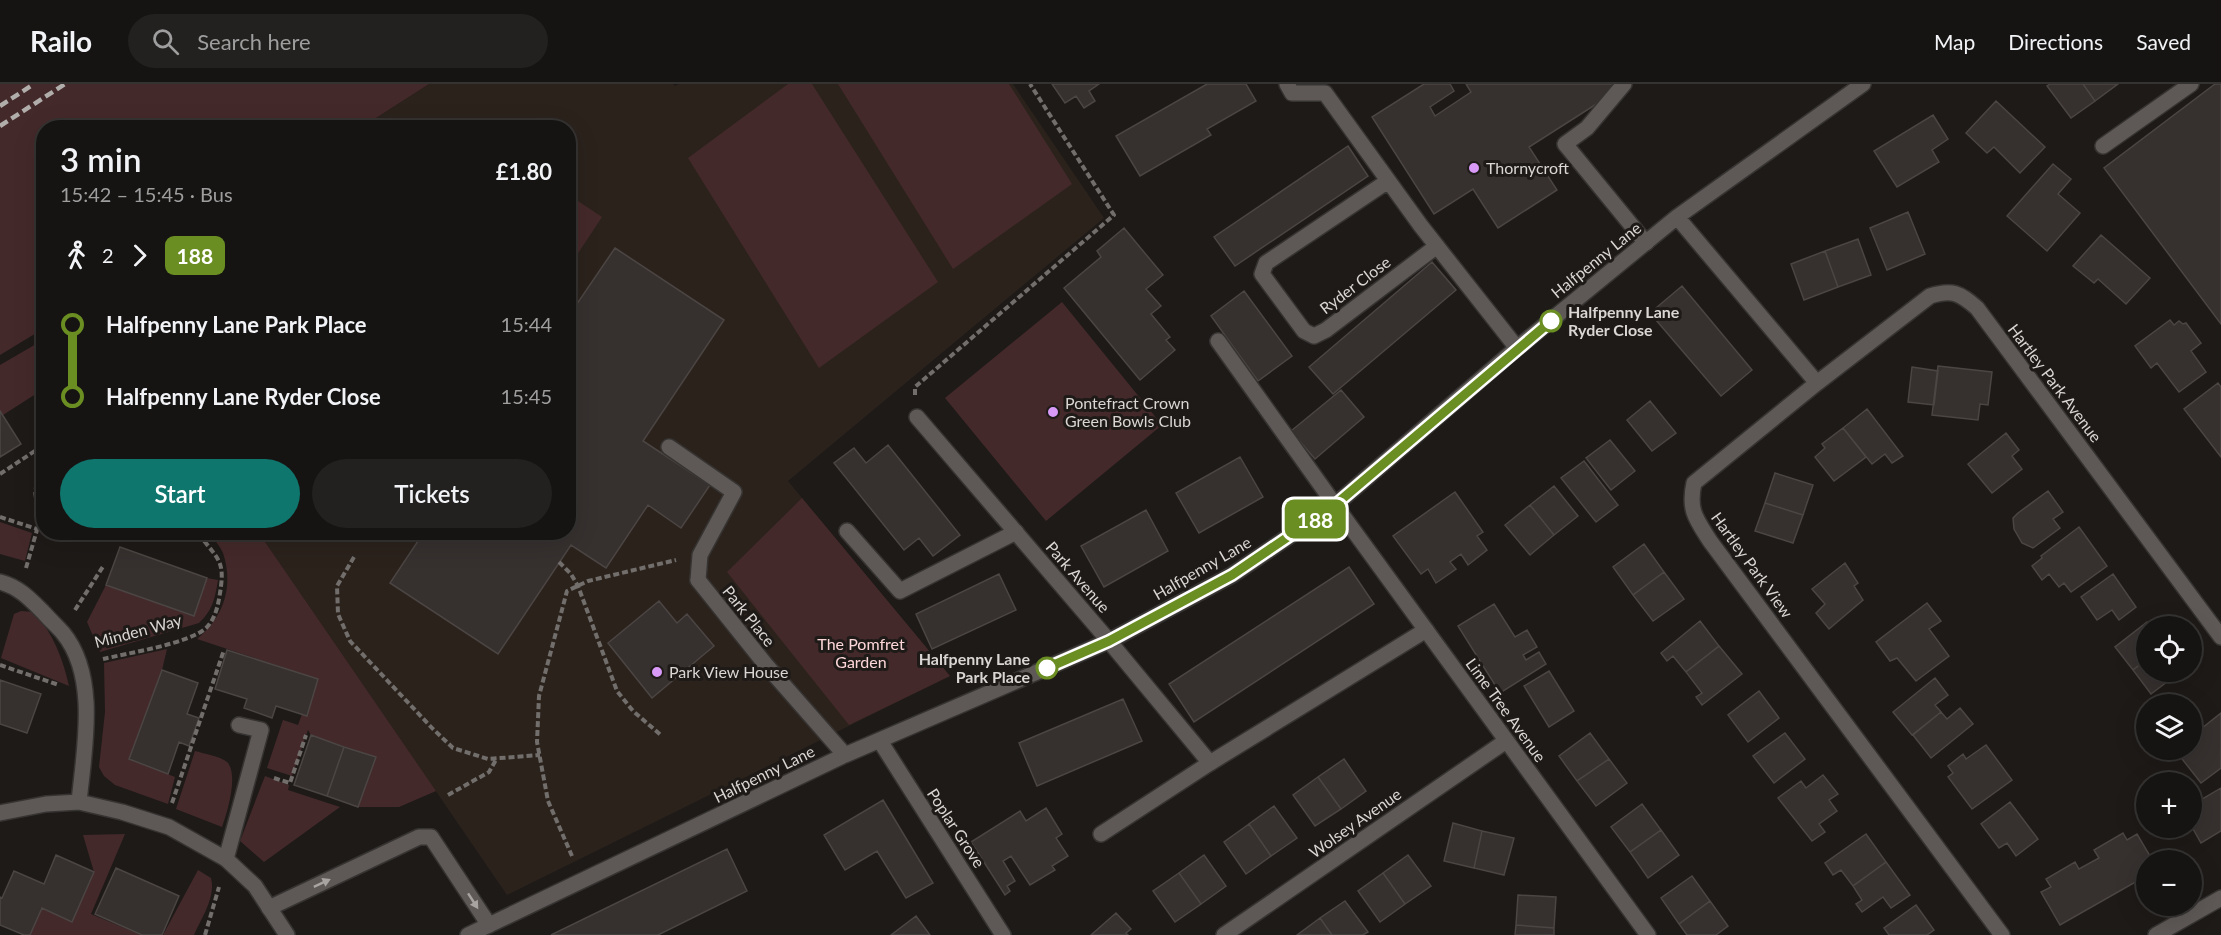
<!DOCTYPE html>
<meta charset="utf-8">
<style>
:root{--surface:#161412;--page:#232120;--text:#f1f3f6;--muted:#9e9e9f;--line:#353332;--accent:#0f766e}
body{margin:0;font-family:Lato,sans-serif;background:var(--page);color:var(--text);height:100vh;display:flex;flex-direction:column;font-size:22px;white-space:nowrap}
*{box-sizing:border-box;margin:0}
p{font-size:20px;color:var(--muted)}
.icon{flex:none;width:33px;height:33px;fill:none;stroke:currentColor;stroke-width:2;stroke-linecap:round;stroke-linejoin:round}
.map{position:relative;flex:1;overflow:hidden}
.side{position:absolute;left:36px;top:36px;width:540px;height:420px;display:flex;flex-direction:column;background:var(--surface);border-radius:24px;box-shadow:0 6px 24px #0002,0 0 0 2px var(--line)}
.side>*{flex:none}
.badge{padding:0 12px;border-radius:9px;font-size:21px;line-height:39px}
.tools{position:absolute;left:2136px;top:532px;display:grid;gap:12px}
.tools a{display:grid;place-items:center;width:66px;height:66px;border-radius:50%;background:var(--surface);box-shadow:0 6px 24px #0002,0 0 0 2px var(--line);font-size:30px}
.map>.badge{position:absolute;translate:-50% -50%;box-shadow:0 0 0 3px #fff}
.legs{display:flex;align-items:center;gap:9px;height:66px;padding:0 24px;font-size:20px}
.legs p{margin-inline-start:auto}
.headline{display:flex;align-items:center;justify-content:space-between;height:102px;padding:0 24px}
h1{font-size:33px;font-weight:600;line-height:45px}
.cta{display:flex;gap:12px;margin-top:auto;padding:12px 24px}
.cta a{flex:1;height:69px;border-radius:36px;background:var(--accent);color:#fff;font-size:24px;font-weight:600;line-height:69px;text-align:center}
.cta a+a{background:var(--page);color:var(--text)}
ul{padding:0 24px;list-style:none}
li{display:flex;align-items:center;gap:21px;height:72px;font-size:22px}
li i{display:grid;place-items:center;width:9px;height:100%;margin:0 8px;background:currentColor}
li i::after{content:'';width:15px;height:15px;margin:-8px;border:4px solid;border-radius:50%;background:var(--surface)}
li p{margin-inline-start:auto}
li:first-child i{background:linear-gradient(#0000 50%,currentColor 0)}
li:last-child i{background:linear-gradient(currentColor 50%,#0000 0)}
header{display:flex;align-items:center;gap:36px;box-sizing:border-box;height:84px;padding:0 30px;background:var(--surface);border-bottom:2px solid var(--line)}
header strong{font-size:28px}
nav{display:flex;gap:33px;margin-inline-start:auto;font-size:21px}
.search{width:420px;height:54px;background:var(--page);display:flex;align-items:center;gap:15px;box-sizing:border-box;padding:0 21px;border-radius:33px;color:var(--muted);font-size:22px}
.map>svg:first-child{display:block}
.built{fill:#2b221c}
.green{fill:#44292a}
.building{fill:#36302f;stroke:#4b4543;stroke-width:1.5}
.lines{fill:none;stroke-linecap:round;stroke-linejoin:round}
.service-casing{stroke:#363432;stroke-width:18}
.minor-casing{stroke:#363432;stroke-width:18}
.path{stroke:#716e6c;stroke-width:4;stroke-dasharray:6 3;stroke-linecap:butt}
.service{stroke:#5e5956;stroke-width:15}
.minor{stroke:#5e5956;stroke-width:15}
.rail{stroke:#b0adab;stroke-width:4.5;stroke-dasharray:9 4.5;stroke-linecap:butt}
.oneway{fill:#a8a4a2}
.line-1-casing{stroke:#fff;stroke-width:14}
.line-1{stroke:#6b8e23;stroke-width:9}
.poi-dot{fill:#d99af7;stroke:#1e1a18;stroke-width:2}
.stop-1-dot{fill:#fff;stroke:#6b8e23;stroke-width:3}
.labels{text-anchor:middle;stroke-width:6;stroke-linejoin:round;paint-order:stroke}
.poi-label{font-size:16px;fill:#d9d6d4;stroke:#1e1a18;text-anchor:start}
.street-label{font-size:16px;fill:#d9d6d4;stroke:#1e1a18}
.stop-label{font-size:16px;font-weight:bold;fill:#d9d6d4;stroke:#1e1a18;text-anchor:start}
.park-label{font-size:16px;fill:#fdd6d8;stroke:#1e1a18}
</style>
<header>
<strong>Railo</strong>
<div class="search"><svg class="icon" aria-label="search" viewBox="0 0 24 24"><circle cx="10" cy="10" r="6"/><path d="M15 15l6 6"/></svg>Search here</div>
<nav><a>Map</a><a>Directions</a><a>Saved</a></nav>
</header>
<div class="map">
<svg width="2221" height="851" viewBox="0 0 2221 851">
<rect width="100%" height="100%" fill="#1e1a18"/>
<path class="built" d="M429,0H673L675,2L679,0H1013L1104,134L788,397L950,592L507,811L259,449L568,448V44L362,43Z"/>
<path class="green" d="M0,0H429L362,43L44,44L43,245L0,271Z
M788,0H812L938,198L819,284L688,74Z
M838,0H1009L1072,100L953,185Z
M569,111L602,133L569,183Z
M1062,218L1162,341L1046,437L945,314Z
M43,256V308L42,306L3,331L0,327V281Z
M802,414L950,592L849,641L727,488Z
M0,438L32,449L25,477L0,470Z
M209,449H259L436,707L399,723H358L375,673L311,651L308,646L292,692L267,684L283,636L298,641L302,630L307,631L318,595L197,555C224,533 234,502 223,469C220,462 214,455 209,449Z
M207,494L218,496C215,514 213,526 199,539L100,568L87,538L106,501L193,532Z
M21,527L34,528C53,549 63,575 69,602L1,574L14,530Z
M167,565L162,586L129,675L175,693L168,720L115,701L104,692L99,683L105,628L104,579Z
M195,667C205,670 220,672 227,678C239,690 227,729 222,743L176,725Z
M265,692L289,701L288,706L340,723L264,778L240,757Z
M125,750L91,830L141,851H30L42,824L72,838L94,788L83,751Z
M198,786L211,794C216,813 202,833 194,851H163Z"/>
<path class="building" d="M1052,0H1099L1089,7L1095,17L1084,24L1076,12L1065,19Z
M1207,0H1246L1256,17L1207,45L1211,51L1140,92L1116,52Z
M1424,0H1450L1454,7L1430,23L1435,32L1471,8L1466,0H1616L1620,5L1529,63L1557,106L1498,144L1473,105L1434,130L1372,33Z
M2050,0H2083L2095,17L2071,34L2047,2Z
M2083,0H2118L2095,17Z
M2215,0H2221V240L2104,84Z
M1996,17L2045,63L2020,89L1994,63L1987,69L1966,49Z
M1933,31L1948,55L1932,66L1939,78L1897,103L1874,67Z
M1348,62L1368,92L1235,182L1214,153Z
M2053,80L2071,95L2058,110L2080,129L2047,167L2007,132Z
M1908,128L1925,170L1887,186L1870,144Z
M1124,144L1163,191L1146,205L1161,222L1151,230L1170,253L1166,256L1175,266L1140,296L1064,204L1101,173L1097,167Z
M2101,151L2150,194L2126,220L2098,195L2094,199L2073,182Z
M1858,155L1871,191L1838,203L1825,167Z
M615,164L724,236L643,357L710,401L681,444L648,421L606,484L571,461L498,570L390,499L424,448H568V233Z
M1825,167L1838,203L1804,216L1791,180Z
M1432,178L1456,206L1333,310L1309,283Z
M1682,202L1752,286L1721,312L1650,229Z
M1244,207L1292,272L1258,297L1211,232Z
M2170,236L2174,241L2179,237L2183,240L2186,239L2201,259L2191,267L2206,288L2179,308L2157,279L2151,284L2135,262Z
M1938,282L1992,288L1988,321L1980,320L1978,336L1932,331Z
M1912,283L1938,287L1934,321L1908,318Z
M2218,299L2221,303V373L2184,325Z
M1341,306L1364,333L1315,375L1291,347Z
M1650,317L1676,349L1652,367L1627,336Z
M1867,325L1903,372L1892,379L1885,370L1872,380L1843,344Z
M0,327L21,360L0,373Z
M1843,344L1866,373L1834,397L1815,373L1825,364L1822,360Z
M2006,349L2019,366L2012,372L2022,385L1992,409L1968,380Z
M1610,356L1635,387L1611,406L1586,374Z
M888,361L960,451L933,472L919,454L904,466L834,379L854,364L866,379Z
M1240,373L1263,413L1199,449L1176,409Z
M1584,377L1618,421L1596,438L1561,394Z
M1775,389L1813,401L1803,431L1765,419Z
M1554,402L1578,432L1554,451L1530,421Z
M2048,407L2063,428L2053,435L2060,444L2033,464L2022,459L2014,445L2013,434L2018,429Z
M1455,408L1483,448L1477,452L1487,466L1468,481L1461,470L1450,478L1456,485L1436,499L1428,485L1421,490L1393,452Z
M1765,419L1803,431L1793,459L1755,447Z
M1530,421L1554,451L1530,471L1505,441Z
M1146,426L1168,467L1104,503L1081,462Z
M2079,443L2107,482L2071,508L2064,499L2059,503L2049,490L2042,496L2032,482L2042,474L2041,472Z
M1644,460L1664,488L1633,511L1613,483Z
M120,463L207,494L194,532L106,501Z
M1845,479L1858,499L1854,502L1863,516L1829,545L1816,529L1825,520L1812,505Z
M1349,483L1374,520L1194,638L1169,600Z
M1664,488L1684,515L1653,537L1633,511Z
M999,490L1016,526L932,565L916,530Z
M2113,490L2136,523L2119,536L2112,526L2097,536L2081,513Z
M659,517L677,539L687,530L714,562L652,614L608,559Z
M1927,519L1941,537L1929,545L1949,572L1916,597L1897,574L1890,577L1876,558Z
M1494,520L1515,553L1527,546L1537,563L1523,571L1526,576L1539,568L1546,580L1500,609L1458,542Z
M1700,537L1719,562L1686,588L1673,572L1667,577L1661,569Z
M2147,538L2151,543H2146V576L2133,586L2115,563Z
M1719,562L1742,590L1702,621L1696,613L1702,609L1686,588Z
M227,566L318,595L307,632L276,622L272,634L244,624L247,615L215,605Z
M2146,576V588H2180L2151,610L2133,586Z
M162,586L198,599L187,630L199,634L189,662L179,658L168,690L129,675Z
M1549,587L1574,627L1549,643L1524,602Z
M1935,594L1948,611L1935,621L1941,628L1912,651L1893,628Z
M0,596L41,610L27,649L0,640Z
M1759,607L1779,634L1748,658L1728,631Z
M1123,615L1142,657L1037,702L1019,659Z
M1960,624L1973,640L1931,674L1913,651L1941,628L1947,635Z
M2221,629V684L2201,699L2175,666H2192V652Z
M1590,649L1609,675L1577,697L1559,672Z
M1785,649L1805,675L1774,699L1753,672Z
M311,651L344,663L327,712L294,701Z
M1986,661L2012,696L1972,725L1948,693L1953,689L1948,682L1963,670L1966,675Z
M344,663L376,673L358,723L327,712Z
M1344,675L1366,707L1341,725L1318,693Z
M1609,675L1627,699L1596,722L1577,697Z
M1823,691L1838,710L1829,716L1837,727L1819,740L1825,748L1812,757L1778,714L1801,697L1806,704Z
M1318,693L1341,725L1315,742L1293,711Z
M2221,704V747L2201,759L2192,743V721Z
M883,716L933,799L906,814L877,767L845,786L824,751Z
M2010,718L2038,755L2016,772L2007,759L1999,764L1981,740Z
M1642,720L1661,746L1630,768L1611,743Z
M1274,722L1297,754L1271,772L1249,740Z
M1046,724L1062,750L1056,754L1068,772L1052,782L1055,786L1030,801L1011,772L1003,777L1015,797L1007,802L1010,807L1005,811L971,758L1020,727L1026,737Z
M1453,739L1482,747L1474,784L1444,777Z
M1249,740L1271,772L1246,790L1224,758Z
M1661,746L1679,771L1648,794L1630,768Z
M1482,747L1514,754L1504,791L1474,784Z
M2123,749L2127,756L2137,750L2153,777H2146V792L2060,841L2041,808L2051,803L2046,795L2075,778L2079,785L2099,774L2094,766Z
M1866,750L1886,778L1853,802L1841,786L1833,791L1825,779Z
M727,765L747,807L658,851H551Z
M56,771L94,788L72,838L42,824L30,851H24L0,841V813L2,814L14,787L44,800Z
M1204,771L1226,802L1201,820L1179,789Z
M1408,771L1431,802L1405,820L1383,789Z
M1886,778L1910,811L1891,824L1883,813L1862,828L1856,820L1862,816L1853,802Z
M116,784L179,812L162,851H142L95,830Z
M1179,789L1201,820L1175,838L1153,807Z
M1383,789L1405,820L1380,838L1358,807Z
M1692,792L1710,817L1679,840L1661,814Z
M1518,811L1556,813L1554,844L1516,841Z
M1345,817L1368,848L1363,851H1332L1320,834Z
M1710,817L1728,842L1716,851H1687L1679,840Z
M1916,821L1934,846L1927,851H1889L1884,844Z
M1116,829L1131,845L1126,849L1128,851H1091Z
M916,832L930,851H891Z
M1320,834L1332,851H1297Z
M1516,841L1554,844V851H1515Z"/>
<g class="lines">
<defs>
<path id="service" d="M1624,0L1587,44L1565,60L1646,159
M1218,257L1335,421
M669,363L734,408L700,471L698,496
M847,447L900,507L1016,448
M1101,750L1210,679L1426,546
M226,775L261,646L239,641
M269,824L419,753H431L489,841"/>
<path id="minor" d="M1287,0L1292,9H1325L1421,142L1517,264
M2103,62L2191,0
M1388,97L1266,179L1262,190L1304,247L1314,252L1326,246L1437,162
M1677,133L1817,299
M917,333L1109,557L1210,679
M1335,421L1648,851
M698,496L766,581L845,671
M0,498C19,503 30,515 44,529C50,536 57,542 63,549C99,593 84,666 79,718
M880,657L1003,851
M0,729L46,720L79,718L122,728L169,743L226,775L255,802L287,851
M468,851L845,671L1109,557L1232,491L1335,421L1517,264L1677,133L1863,0
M1224,851L1506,657
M2002,851L1710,457C1696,435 1688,426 1694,399L1817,299L1930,212C1952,205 1960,209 1977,224L2221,553
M2156,851L2221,814"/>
</defs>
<use href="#service" class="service-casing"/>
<use href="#minor" class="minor-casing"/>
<path class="path" d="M915,311V303L1114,131L1030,0
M0,390L44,361
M0,433L37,445
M354,473L337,502L338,530L350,557L433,645L453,664L488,675L540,671
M559,478L571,490L578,502L617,607L633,627L662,652
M26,484L39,439L35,406L44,387
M75,526L104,481
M103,575C128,569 188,560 206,544C214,536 217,526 219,515C226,476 220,478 197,448
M0,581L59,601
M274,694L290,699L306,651
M448,711L489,688L497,674
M172,719L224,566
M572,772L548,717L537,658L539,612L567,507L588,497L676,476
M205,851L219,803"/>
<use href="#service" class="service"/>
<use href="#minor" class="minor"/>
<path class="rail" d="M0,22L34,0
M0,42L65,0"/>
</g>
<defs><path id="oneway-solid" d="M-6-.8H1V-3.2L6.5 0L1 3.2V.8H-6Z" transform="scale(1.5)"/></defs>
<g class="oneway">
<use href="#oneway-solid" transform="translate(322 799) rotate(-25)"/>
<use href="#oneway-solid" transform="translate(473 817) rotate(57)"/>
</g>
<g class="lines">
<defs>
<path id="line-1" d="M1047,584L1109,557L1232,491L1335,421L1551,237"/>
</defs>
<use href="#line-1" class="line-1-casing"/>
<use href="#line-1" class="line-1"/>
</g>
<g class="poi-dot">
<circle cx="1474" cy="84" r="6"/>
<circle cx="1053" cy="328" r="6"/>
<circle cx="657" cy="588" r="6"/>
</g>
<g class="stop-1-dot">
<circle cx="1551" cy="237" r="10"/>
<circle cx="1047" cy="584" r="10"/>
</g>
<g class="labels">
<g class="poi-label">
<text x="1486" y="90">Thornycroft</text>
<text x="1065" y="325">Pontefract Crown<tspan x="1065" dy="18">Green Bowls Club</tspan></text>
<text x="669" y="594">Park View House</text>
</g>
<g class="street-label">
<text transform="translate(1596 176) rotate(-39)" y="6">Halfpenny Lane</text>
<text transform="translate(1355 201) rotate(-37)" y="6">Ryder Close</text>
<text transform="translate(2055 299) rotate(53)" y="6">Hartley Park Avenue</text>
<text transform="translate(1752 481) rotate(54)" y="6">Hartley Park View</text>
<text transform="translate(1202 484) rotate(-30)" y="6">Halfpenny Lane</text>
<text transform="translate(1078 493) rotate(49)" y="6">Park Avenue</text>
<text transform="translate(749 532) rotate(51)" y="6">Park Place</text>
<text transform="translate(138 547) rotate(-15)" y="6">Minden Way</text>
<text transform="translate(1506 626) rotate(54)" y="6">Lime Tree Avenue</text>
<text transform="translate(764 690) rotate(-26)" y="6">Halfpenny Lane</text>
<text transform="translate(1355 739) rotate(-35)" y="6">Wolsey Avenue</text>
<text transform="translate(956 744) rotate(57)" y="6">Poplar Grove</text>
</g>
<g class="stop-label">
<text x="1568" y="234">Halfpenny Lane<tspan x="1568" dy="18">Ryder Close</tspan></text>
<text x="1030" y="581" text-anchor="end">Halfpenny Lane<tspan x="1030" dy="18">Park Place</tspan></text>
</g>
<g class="park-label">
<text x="861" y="566">The Pomfret<tspan x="861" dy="18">Garden</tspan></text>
</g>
</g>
</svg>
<div class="tools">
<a><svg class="icon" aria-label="locate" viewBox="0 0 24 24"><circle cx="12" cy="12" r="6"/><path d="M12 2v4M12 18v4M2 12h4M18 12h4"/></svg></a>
<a><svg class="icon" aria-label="layers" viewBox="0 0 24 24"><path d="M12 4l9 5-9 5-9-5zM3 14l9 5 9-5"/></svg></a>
<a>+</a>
<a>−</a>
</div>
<b class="badge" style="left:1315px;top:435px;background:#6b8e23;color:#fff">188</b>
<section class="side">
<div class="headline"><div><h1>3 min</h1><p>15:42 – 15:45 · Bus</p></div><b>£1.80</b></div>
<div class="legs"><svg class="icon" aria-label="walk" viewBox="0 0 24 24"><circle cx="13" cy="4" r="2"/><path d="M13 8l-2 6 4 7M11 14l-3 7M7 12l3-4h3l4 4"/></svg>2<svg class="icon" aria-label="forward" viewBox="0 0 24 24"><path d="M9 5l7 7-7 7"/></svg><b class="badge" style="background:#6b8e23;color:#fff">188</b></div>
<ul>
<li><i style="color:#6b8e23"></i><b>Halfpenny Lane Park Place</b><p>15:44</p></li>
<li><i style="color:#6b8e23"></i><b>Halfpenny Lane Ryder Close</b><p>15:45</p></li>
</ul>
<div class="cta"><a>Start</a><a>Tickets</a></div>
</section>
</div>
